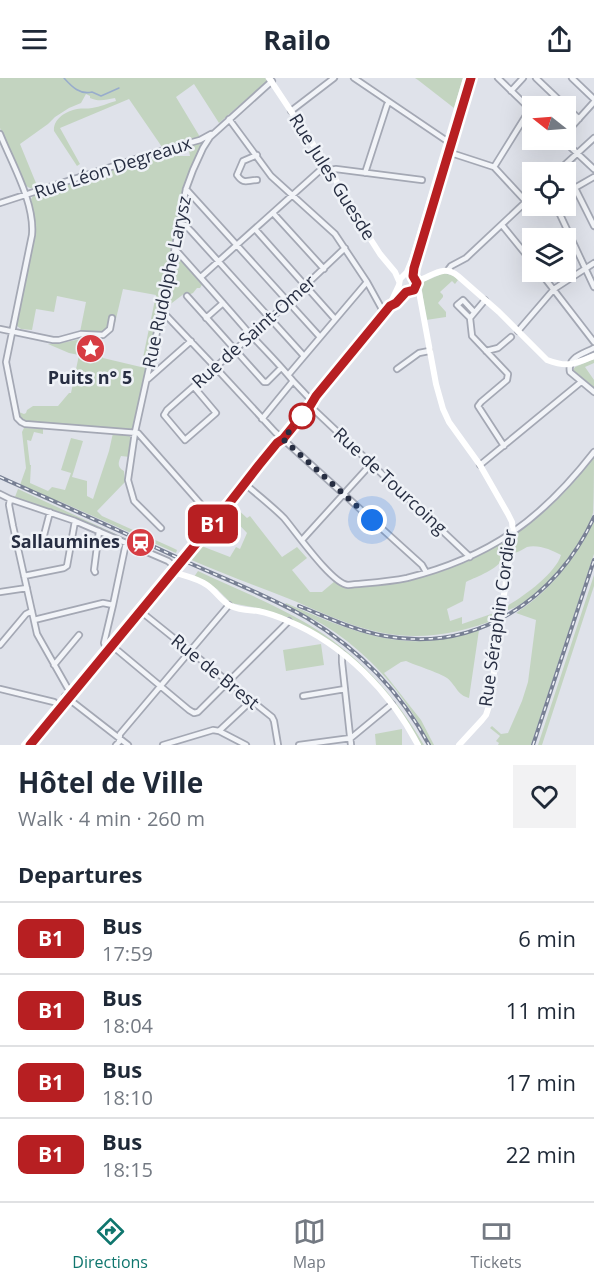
<!DOCTYPE html>
<meta charset="utf-8">
<style>
:root{--surface:#fff;--page:#f2f2f3;--text:#1f2937;--muted:#747a83;--line:#e0e1e3;--accent:#0f766e}
body{margin:0;font-family:"Open Sans",sans-serif;background:var(--page);color:var(--text);height:100vh;display:flex;flex-direction:column;font-size:22px;white-space:nowrap}
*{box-sizing:border-box;margin:0}
p{font-size:20px;color:var(--muted)}
.icon{flex:none;width:33px;height:33px;fill:none;stroke:currentColor;stroke-width:2;stroke-linecap:round;stroke-linejoin:round}
.map{position:relative;height:667px;overflow:hidden}
.panel{display:flex;flex-direction:column;background:var(--surface);flex:1}
.panel>*{flex:none}
.badge{padding:0 12px;border-radius:9px;font-size:21px;line-height:39px}
.needle{width:39px;rotate:287deg}
.tools{position:absolute;left:522px;top:18px;display:grid;gap:12px}
.tools a{display:grid;place-items:center;width:54px;height:54px;border-radius:0px;background:var(--surface);box-shadow:0 6px 24px #0002;font-size:30px}
.you{position:absolute;width:30px;height:30px;margin:-15px;border:4px solid #fff;border-radius:50%;background:#1a73e8;box-shadow:0 0 0 9px #1a73e833}
.map>.badge{position:absolute;translate:-50% -50%;box-shadow:0 0 0 3px #fff}
h2{padding:0 18px;font-size:22px;line-height:54px}
.round{display:grid;place-items:center;flex:none;width:63px;height:63px;border-radius:0px;background:var(--page)}
.head{display:flex;align-items:center;justify-content:space-between;height:102px;padding:0 18px}
h1{font-size:28px;font-weight:700;line-height:45px}
ul{padding:0;list-style:none}
li{display:flex;align-items:center;gap:18px;height:72px;padding:0 18px;border-top:2px solid var(--line)}
li div{flex:1}
li b{display:block;font-size:22px}
li em{font-style:normal}
li .badge{min-width:66px;font-weight:700;text-align:center}
header{display:flex;justify-content:space-between;align-items:center;height:78px;padding:0 18px;background:var(--surface);font-size:27px;font-weight:700}
.menu{display:flex;justify-content:space-around;align-items:center;height:84px;border-top:2px solid var(--line);background:var(--surface);font-size:16px;color:var(--muted)}
.menu a{display:grid;justify-items:center;gap:3px}
.menu .on{color:var(--accent)}
.map>svg:first-child{display:block}
.green{fill:#c3d4c0}
.lines{fill:none;stroke-linecap:round;stroke-linejoin:round}
.stream{stroke:#98accc;stroke-width:1.5}
.street-casing{stroke:#a4a8b4;stroke-width:8}
.street{stroke:#f2f4f8;stroke-width:4.5}
.secondary{stroke:#fff;stroke-width:6}
.rail-casing{stroke:#788094;stroke-width:4}
.rail{stroke:#eff2f7;stroke-width:1.5;stroke-dasharray:4.5;stroke-linecap:butt}
.line-casing{stroke:#fff;stroke-width:14}
.line{stroke:#b71f22;stroke-width:9}
.walk{stroke:#272e42;stroke-width:6;stroke-dasharray:0 10.8}
.stop-dot{fill:#fff;stroke:#b71f22;stroke-width:3}
.labels{text-anchor:middle;stroke-width:5;stroke-linejoin:round;paint-order:stroke}
.street-label{font-size:18px;fill:#272e42;stroke:#eff2f7}
.poi-label{font-size:18px;font-weight:bold;fill:#272e42;stroke:#eff2f7}
</style>
<header><svg class="icon" aria-label="menu" viewBox="0 0 24 24"><path d="M4 6h16M4 12h16M4 18h16"/></svg>Railo<svg class="icon" aria-label="share" viewBox="0 0 24 24"><path d="M12 15V3M7 8l5-5 5 5M5 13v7h14v-7"/></svg></header>
<div class="map">
<svg width="594" height="667" viewBox="0 0 594 667">
<rect width="100%" height="100%" fill="#dfe2ea"/>
<path class="green" d="M0,0H265L267,3L219,45L194,6L176,19L200,59L162,69L129,21L60,50L80,86L77,88L54,53C53,41 66,33 77,31C82,30 87,31 92,30C100,29 108,25 116,23L115,20C105,22 99,24 90,20V18L86,16L81,25L69,30L55,39L48,46L20,66L38,110C30,111 27,110 22,103L0,50Z
M415,0H463L454,30L418,2Z
M199,65H202L185,107L173,172L134,349L131,351L24,343L21,342L19,334L24,336L26,335L27,332L33,328H58L69,315H71L79,277L69,275L48,266H57L85,260L103,262V280L141,289L156,217L123,211L115,245L114,244L102,255L80,254L86,224L57,218L54,234L36,231L32,252L21,251L17,248V245L35,150L31,121L33,118L172,72L174,78H190L188,68Z
M178,176L203,205L200,210H197L193,215L188,217L185,215L168,228L167,227L176,177Z
M444,195L454,198L458,202L455,206L452,203L440,214L443,217V219L438,225L446,234V239L426,242L421,205Z
M594,281V285L585,289L594,302V310L573,292L575,289Z
M24,350L43,351V356L34,354L31,363L27,362L30,387H31L30,405L48,413L52,409L65,412L71,395L61,392L71,360L83,363L72,399L87,403V418L93,421L109,373L113,355L129,357L132,361L130,379L121,378C118,385 117,389 124,393L125,404L97,433L102,438L173,470L177,472L176,475L59,423L58,424L20,407L26,390L22,354Z
M594,379C594,392 594,424 593,435C583,467 539,525 505,533V529C522,520 556,495 561,477C552,472 538,466 527,469C523,471 519,474 514,475L517,455C548,433 571,410 594,379Z
M18,411L133,464V465L62,435L15,420V419Z
M235,429L247,440L250,438L282,479L297,469L307,480L292,492L310,514H322L335,503L346,509L413,502L446,492L476,479L506,463L509,467L507,478L503,480C497,492 478,498 466,504L463,523L447,531L450,543L462,539V546L500,533L499,540C460,556 419,563 378,554C346,547 317,532 287,520C254,507 221,495 189,481L199,467L230,479L236,469L240,471L247,455L229,436Z
M594,443V476L531,667H498L499,665L496,663L500,658L490,650L492,648L501,656L508,655L522,623L528,604L536,542L516,535C551,512 576,480 594,443Z
M198,493C234,510 272,525 306,545C357,575 395,617 424,667H420L390,621L332,566L262,531L231,525L217,511L203,502L194,499Z
M594,497V508L542,667H538Z
M286,525C329,544 376,565 424,563C443,562 461,557 479,552L469,620C457,617 456,607 447,600C440,595 415,587 406,583L401,584L384,595L421,642L434,667H430C424,655 417,642 409,630C388,598 356,566 322,546C310,539 297,533 285,526Z
M321,566L324,587L286,593L283,572Z
M402,651V667H376L375,656Z"/>
<g class="lines">
<path class="stream" d="M64,0C72,9 80,17 92,14L101,18L119,10"/>
<defs>
<path id="street" d="M354,0L447,63
M498,0L532,33
M536,0L579,41
M572,0L594,21
M511,13L523,0
M291,33L334,0
M229,41L271,98L335,156L367,204L383,233
M566,55L594,24
M0,56C12,86 35,125 32,157L6,284L17,340L21,344L25,346L138,355L213,440
M563,62L594,91
M448,74L494,89L531,129L535,130L540,128
M494,89L530,31
M330,92L336,91L422,102
M557,94L594,60
M365,95L387,27L389,24
M257,102C247,102 244,107 237,97L243,83L257,77
M575,110L594,148
M186,111L320,259
M566,115L594,99
M0,125L157,74L200,62L211,56
M556,128L594,209
M273,135L324,191
M180,146L185,147L191,153L304,278
M502,147L532,184
M255,151L335,241
M175,171C200,199 225,227 249,255C264,271 280,287 293,303
M448,192L451,188L466,180L532,118
M540,194L594,264
M201,199L326,87
M187,218L264,304H267L281,290
M485,222L470,240L472,258L508,296L507,302L481,324L478,328L504,368
M162,233L215,289L275,354L422,487L426,494
M206,240L223,225
M470,240L457,227L463,222L474,234
M0,251L53,262H59L81,256L103,257L110,251L112,240
M518,253L554,211L594,185
M594,270C583,276 567,279 570,294L594,314
M486,273L498,270L511,259
M397,291L419,275L429,273
M289,296L367,204
M148,301L191,263
M194,309L216,335L185,362L164,337L167,332L270,241L345,170
M310,328L470,479
M262,341L293,303L311,322
M480,387L581,304
M245,406C258,417 272,428 284,440C296,454 332,506 348,507C367,505 388,504 407,500C491,479 542,441 594,374
M0,416L10,421L75,443L168,483L174,488
M10,421L9,427L13,448L37,556L67,609L72,615
M161,450L134,423L128,402L135,354L171,190L186,111L193,92L203,70L210,59L272,3
M43,461L50,434
M302,462L371,386
M95,494L94,492L99,453
M24,498L64,490L67,488L75,443
M0,514L27,510
M139,532L272,639L274,643L278,667
M34,542L103,525L113,527
M110,566L189,632L194,635L198,634L289,543
M0,567L26,536L32,533
M106,570L104,565L113,527L126,465
M342,576V584L351,667
M54,587L79,557
M0,611L54,624
M65,618L128,667
M303,618L345,611
M219,653L246,667
M116,667L119,664L120,656L229,527
M163,667L213,652L219,653L251,623
M299,667L351,660L392,626"/>
</defs>
<use href="#street" class="street-casing"/>
<use href="#street" class="street"/>
<path class="secondary" d="M269,0L330,92L364,151L380,176L395,194L399,203
M446,82L471,0
M413,198L414,190L425,152
M417,203C433,198 443,186 458,198L499,234L547,282C568,290 575,286 594,278
M416,208L419,214L436,306L443,331L449,344L480,387L508,436L512,444L513,455L497,565L491,622L486,637L482,642L459,667
M201,459L395,225C398,222 402,217 406,215C412,211 416,213 417,203L413,198
M173,494C185,498 197,500 207,507C216,513 222,524 231,528C239,532 249,532 258,533C268,535 279,539 288,543C344,566 391,615 418,667
M94,589L195,467
M24,667L392,222L399,207L400,201L407,194L412,182L466,0
M30,667L63,627"/>
<defs>
<path id="rail" d="M0,399C62,427 125,455 187,484C227,502 269,518 307,540C358,571 401,614 429,667
M299,528C327,539 355,553 385,558C476,575 557,521 594,439
M533,667L594,482"/>
</defs>
<use href="#rail" class="rail-casing"/>
<use href="#rail" class="rail"/>
</g>
<g class="lines">
<defs>
<path id="line" d="M30,667L224,432L259,387L277,365L283,361L310,328L316,318L390,228L396,225L406,214L414,212L417,205L413,198L414,190L471,0"/>
</defs>
<use href="#line" class="line-casing"/>
<use href="#line" class="line"/>
<path class="walk" d="M302,338L306,334L283,361L372,442"/>
</g>
<defs>
<symbol id="sight-disc" viewBox="-11 -11 22 22"><circle r="9.5" fill="#d73c43" stroke="#eff2f7"/><path d="M0-6L1.8-2.2L6-1.7L2.9 1.2L3.7 5.4L0 3.3L-3.7 5.4L-2.9 1.2L-6-1.7L-1.8-2.2Z" fill="#fff"/></symbol>
<symbol id="station-disc" viewBox="-11 -11 22 22"><circle r="9.5" fill="#d73c43" stroke="#eff2f7"/><path d="M-3-6H3Q5-6 5-4V2Q5 4 3 4L4.5 6H3L1.5 4h-3L-3 6H-4.5L-3 4Q-5 4-5 2V-4Q-5-6-3-6ZM-3.5-4v3h7v-3ZM-3.5 1v1.5H-2V1ZM2 1v1.5H3.5V1Z" fill="#fff"/></symbol>
</defs>
<g fill-rule="evenodd">
<use href="#sight-disc" x="74" y="254" width="33" height="33"/>
<use href="#station-disc" x="124" y="448" width="33" height="33"/>
</g>
<circle class="stop-dot" cx="302" cy="338" r="12"/>
<g class="labels">
<g class="street-label">
<text transform="translate(113 90) rotate(-18)" y="6">Rue Léon Degreaux</text>
<text transform="translate(332 99) rotate(58)" y="6">Rue Jules Guesde</text>
<text transform="translate(167 204) rotate(-78)" y="6">Rue Rudolphe Larysz</text>
<text transform="translate(254 254) rotate(-42)" y="6">Rue de Saint-Omer</text>
<text transform="translate(390 403) rotate(43)" y="6">Rue de Tourcoing</text>
<text transform="translate(498 540) rotate(-82)" y="6">Rue Séraphin Cordier</text>
<text transform="translate(215 594) rotate(39)" y="6">Rue de Brest</text>
</g>
<g class="poi-label">
<text x="90" y="306">Puits n° 5</text>
<text x="120" y="470" text-anchor="end">Sallaumines</text>
</g>
</g>
</svg>
<div class="tools">
<a><svg class="needle" viewBox="-14 -14 28 28"><path d="M0-13l5 13h-10z" fill="#e53935"/><path d="M0 13l5-13h-10z" fill="#747a83"/></svg></a>
<a><svg class="icon" aria-label="locate" viewBox="0 0 24 24"><circle cx="12" cy="12" r="6"/><path d="M12 2v4M12 18v4M2 12h4M18 12h4"/></svg></a>
<a><svg class="icon" aria-label="layers" viewBox="0 0 24 24"><path d="M12 4l9 5-9 5-9-5zM3 14l9 5 9-5"/></svg></a>
</div>
<div class="you" style="left:372px;top:442px"></div>
<b class="badge" style="left:213px;top:446px;background:#b71f22;color:#fff">B1</b>
</div>
<section class="panel">
<div class="head"><div><h1>Hôtel de Ville</h1><p>Walk · 4 min · 260 m</p></div><a class="round"><svg class="icon" aria-label="heart" viewBox="0 0 24 24"><path d="M12 20l-8-8c-3-5 5-10 8-4 3-6 11-1 8 4z"/></svg></a></div>
<h2>Departures</h2>
<ul>
<li><span class="badge" style="background:#b71f22;color:#fff">B1</span><div><b>Bus</b><p>17:59</p></div><em>6 min</em></li>
<li><span class="badge" style="background:#b71f22;color:#fff">B1</span><div><b>Bus</b><p>18:04</p></div><em>11 min</em></li>
<li><span class="badge" style="background:#b71f22;color:#fff">B1</span><div><b>Bus</b><p>18:10</p></div><em>17 min</em></li>
<li><span class="badge" style="background:#b71f22;color:#fff">B1</span><div><b>Bus</b><p>18:15</p></div><em>22 min</em></li>
</ul>
</section>
<nav class="menu">
<a class="on"><svg class="icon" aria-label="directions" viewBox="0 0 24 24"><path d="M12 3l9 9-9 9-9-9zM9 14v-3h6M13 9l2 2-2 2"/></svg>Directions</a>
<a><svg class="icon" aria-label="map" viewBox="0 0 24 24"><path d="M3 6l6-2 6 2 6-2v14l-6 2-6-2-6 2zM9 4v14M15 6v14"/></svg>Map</a>
<a><svg class="icon" aria-label="tickets" viewBox="0 0 24 24"><path d="M3 7h18v10H3zM15 7v10"/></svg>Tickets</a>
</nav>
